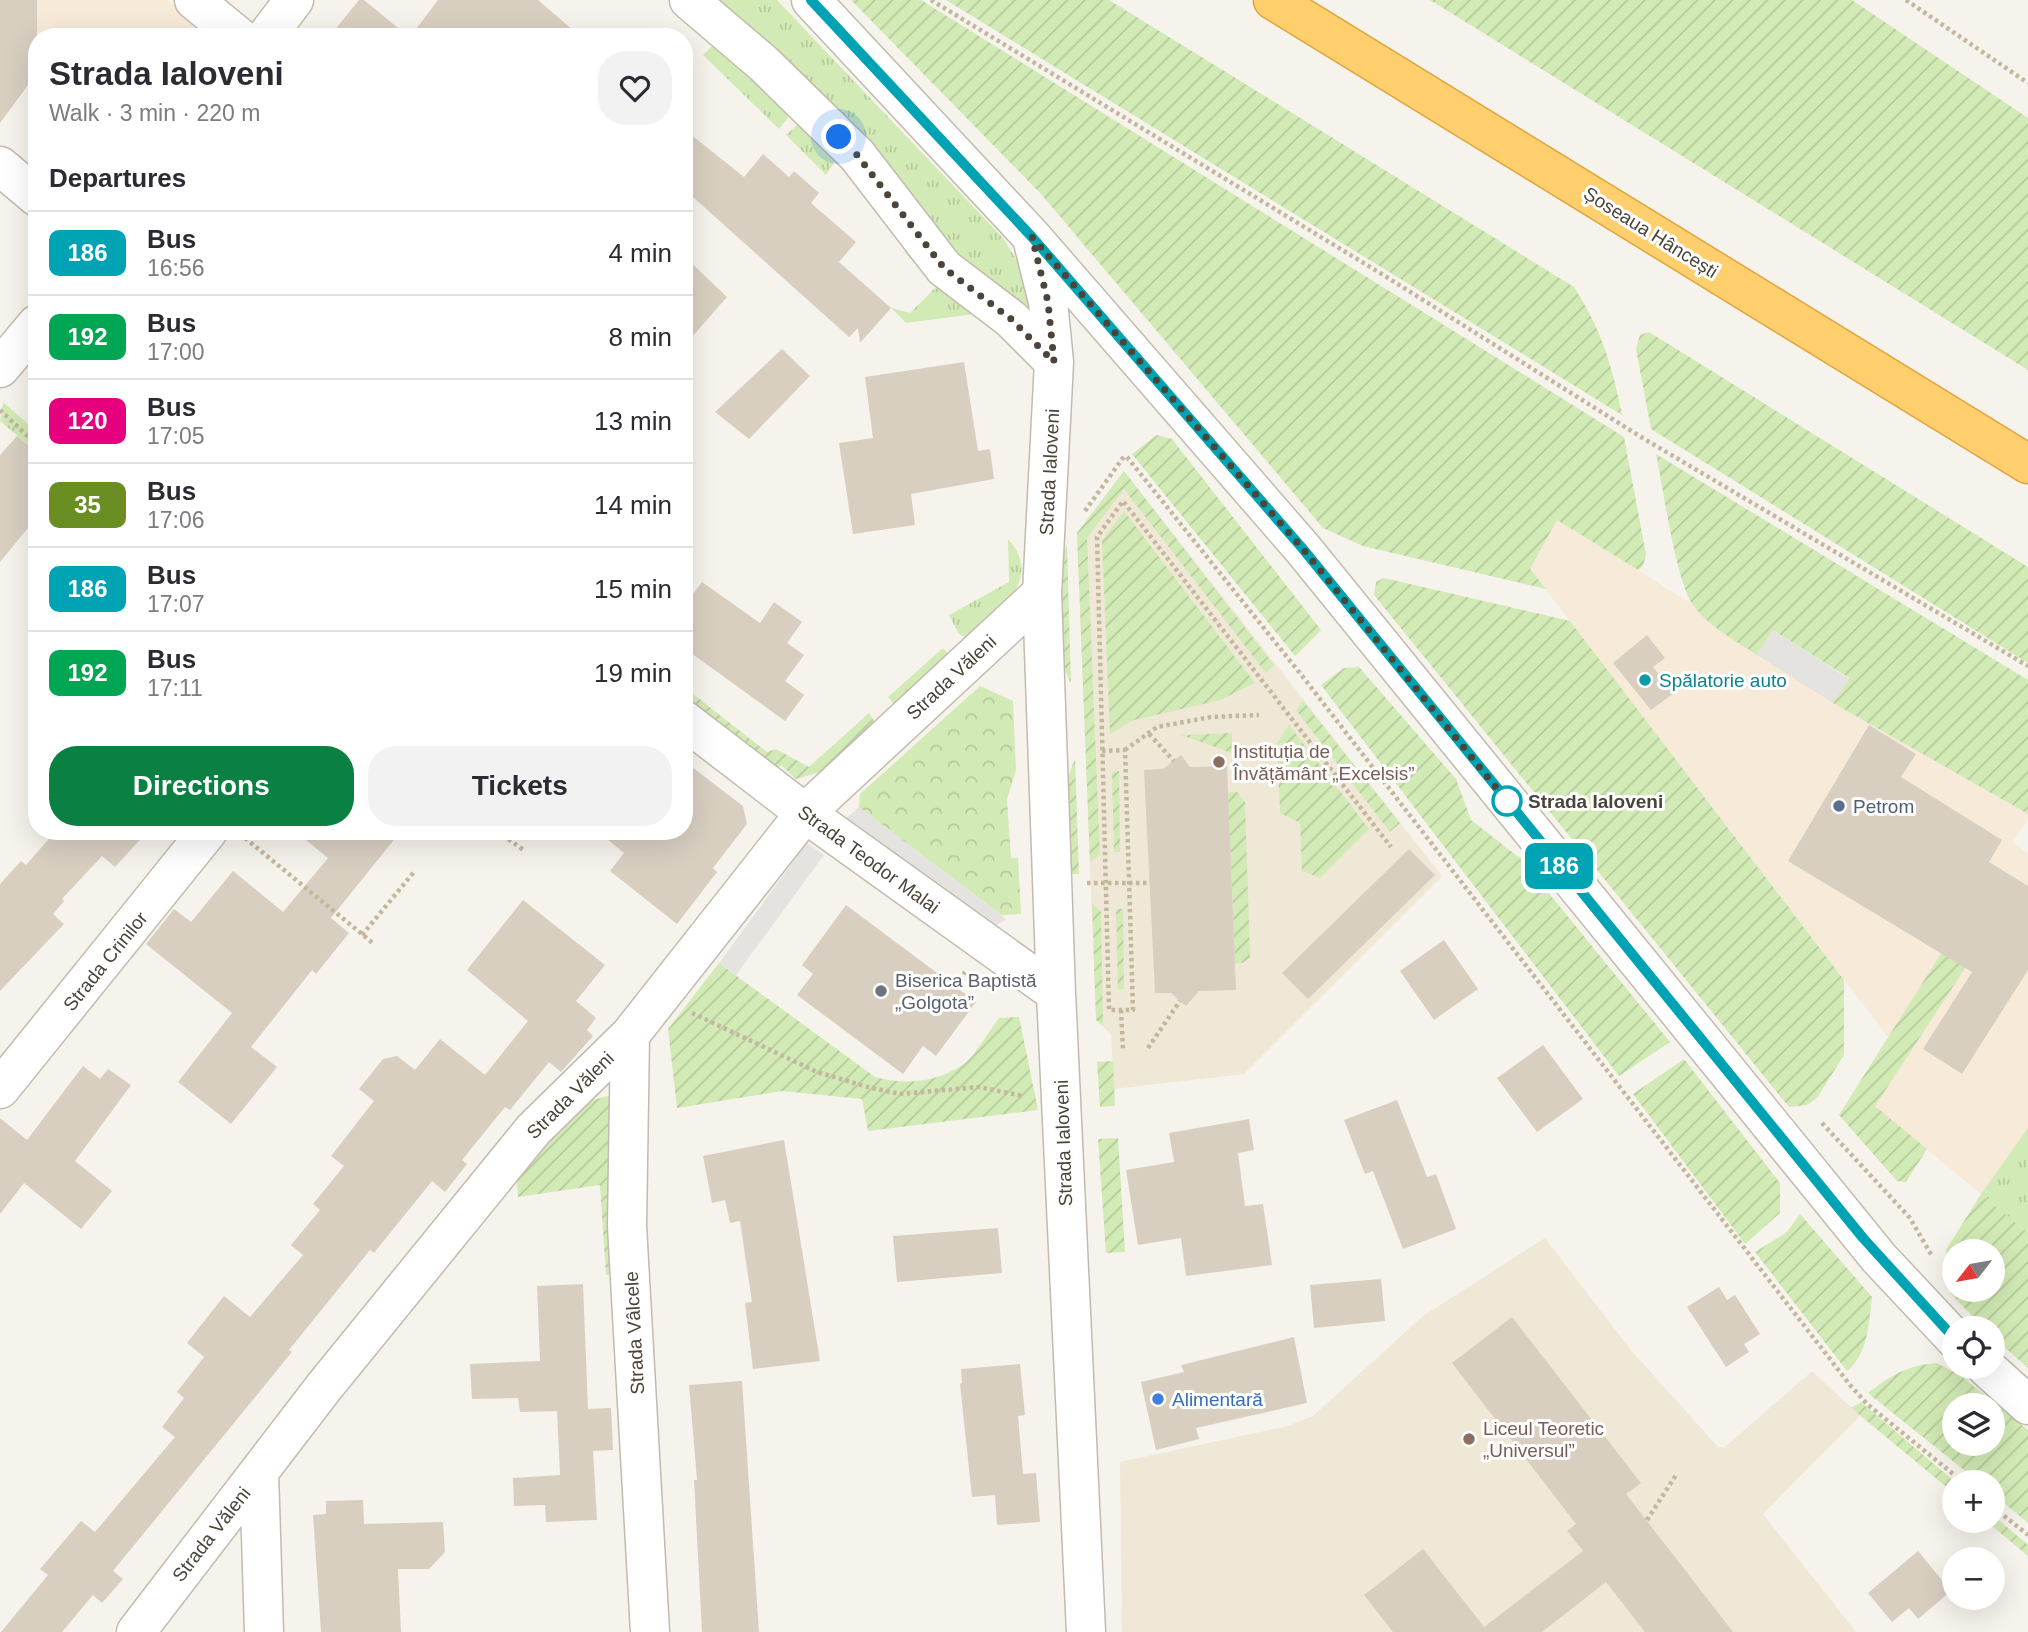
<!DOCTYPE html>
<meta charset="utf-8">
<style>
:root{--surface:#fff;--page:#f2f2f3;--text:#2b2b33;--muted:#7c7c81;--line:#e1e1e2;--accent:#0b8043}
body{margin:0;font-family:Helvetica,sans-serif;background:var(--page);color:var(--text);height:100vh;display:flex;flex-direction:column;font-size:26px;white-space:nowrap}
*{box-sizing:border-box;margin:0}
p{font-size:23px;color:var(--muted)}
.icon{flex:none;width:38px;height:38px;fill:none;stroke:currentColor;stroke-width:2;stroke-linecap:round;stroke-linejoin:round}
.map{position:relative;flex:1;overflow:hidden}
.sheet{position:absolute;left:28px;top:28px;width:665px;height:812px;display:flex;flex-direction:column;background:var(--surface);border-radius:28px;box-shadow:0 7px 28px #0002}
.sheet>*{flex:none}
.badge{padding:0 14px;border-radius:10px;font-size:24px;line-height:46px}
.needle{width:46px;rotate:239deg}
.buttons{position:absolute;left:1942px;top:1239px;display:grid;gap:14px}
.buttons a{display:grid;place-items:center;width:63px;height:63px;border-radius:50%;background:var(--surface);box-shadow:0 7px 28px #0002;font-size:35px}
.you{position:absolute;width:35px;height:35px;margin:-18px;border:5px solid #fff;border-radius:50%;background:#1a73e8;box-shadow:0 0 0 10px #1a73e833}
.map>.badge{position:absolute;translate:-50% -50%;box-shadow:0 0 0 4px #fff}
h2{padding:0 21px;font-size:26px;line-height:63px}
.round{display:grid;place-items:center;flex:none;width:74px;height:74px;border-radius:28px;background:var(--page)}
.summary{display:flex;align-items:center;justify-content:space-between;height:119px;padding:0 21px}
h1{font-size:33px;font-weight:800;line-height:52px}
.button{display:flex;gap:14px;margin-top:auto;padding:14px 21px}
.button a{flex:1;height:80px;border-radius:28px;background:var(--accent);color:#fff;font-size:28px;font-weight:800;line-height:80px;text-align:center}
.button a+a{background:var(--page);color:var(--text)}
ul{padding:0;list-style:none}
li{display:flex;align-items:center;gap:21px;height:84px;padding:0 21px;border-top:2px solid var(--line)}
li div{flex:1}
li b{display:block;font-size:26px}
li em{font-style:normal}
li .badge{min-width:77px;font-weight:700;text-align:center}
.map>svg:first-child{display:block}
.commercial{fill:#f7ead8}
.education{fill:#efe8d6}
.grass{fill:url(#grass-tufts)}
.park{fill:url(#park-crowns)}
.garden{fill:url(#garden-furrows);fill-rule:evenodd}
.parking{fill:#e5e3e0}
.building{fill:#d8cfc1}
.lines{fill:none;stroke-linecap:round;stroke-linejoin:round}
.minor-casing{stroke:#c2bbae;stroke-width:41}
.highway-casing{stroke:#e0a43c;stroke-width:41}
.path{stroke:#c4b79f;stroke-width:4.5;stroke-dasharray:3.5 3.5;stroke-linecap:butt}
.minor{stroke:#fff;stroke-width:38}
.highway{stroke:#ffcf6e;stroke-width:38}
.line-casing{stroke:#fff;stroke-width:16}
.line{stroke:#00a3b4;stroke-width:10}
.walk{stroke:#4b4439;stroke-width:7;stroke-dasharray:0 12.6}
.culture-dot{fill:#0f9aa8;stroke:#fff;stroke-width:2.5}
.education-dot{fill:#8d6e63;stroke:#fff;stroke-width:2.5}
.stop-dot{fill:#fff;stroke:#00a3b4;stroke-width:3.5}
.service-dot{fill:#5c6f8a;stroke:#fff;stroke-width:2.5}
.worship-dot{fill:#6b7280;stroke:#fff;stroke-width:2.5}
.shop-dot{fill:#3f7fe0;stroke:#fff;stroke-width:2.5}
.labels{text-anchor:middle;stroke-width:6;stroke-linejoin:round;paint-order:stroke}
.street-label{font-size:19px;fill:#4b4439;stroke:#fff}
.culture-label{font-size:19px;fill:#0d838f;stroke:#fff;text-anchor:start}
.education-label{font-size:19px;fill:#785e54;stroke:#fff;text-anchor:start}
.stop-label{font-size:19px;font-weight:bold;fill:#4b4439;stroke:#fff;text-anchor:start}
.service-label{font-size:19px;fill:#4e5e75;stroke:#fff;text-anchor:start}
.worship-label{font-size:19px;fill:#5b616d;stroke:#fff;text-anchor:start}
.shop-label{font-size:19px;fill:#366cbe;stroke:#fff;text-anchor:start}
</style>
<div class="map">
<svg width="2028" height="1632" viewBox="0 0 2028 1632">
<defs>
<pattern id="grass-tufts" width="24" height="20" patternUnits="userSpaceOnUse" patternTransform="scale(1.75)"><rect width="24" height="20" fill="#d2eab5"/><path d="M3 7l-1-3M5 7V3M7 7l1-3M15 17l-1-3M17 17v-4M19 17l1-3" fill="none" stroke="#b6ca9c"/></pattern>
<pattern id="park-crowns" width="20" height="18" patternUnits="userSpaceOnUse" patternTransform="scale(1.75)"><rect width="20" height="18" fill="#d2eab5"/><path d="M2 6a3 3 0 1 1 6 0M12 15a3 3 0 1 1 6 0" fill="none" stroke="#b6ca9c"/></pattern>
<pattern id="garden-furrows" width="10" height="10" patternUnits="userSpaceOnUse" patternTransform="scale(1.75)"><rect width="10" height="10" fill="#d2eab5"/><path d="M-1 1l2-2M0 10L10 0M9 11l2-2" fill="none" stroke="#b6ca9c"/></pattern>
</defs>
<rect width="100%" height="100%" fill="#f6f3ec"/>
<path class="commercial" d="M0,0H167L195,23L185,37H46Z
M1557,520L1692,604L1709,622L1833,703L2028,814V819L2012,842L2028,853V1233L1855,1090L1888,1037L1530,569Z"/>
<path class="education" d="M1124,471L1442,876L1244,1074L1114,1089L1111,1034L1096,1020L1077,533Z
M1545,1238L1630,1349L1718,1447H1725L1812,1371L1860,1416L1763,1514L1856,1632H1122L1120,1462L1288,1426L1313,1416L1423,1316Z"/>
<path class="grass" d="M702,0H777L1003,238L1027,277L1039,327L939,249Z
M718,40L793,111L779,129L703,55Z
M802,120L838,156L826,175L786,135Z
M901,249L983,313L906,323L891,308L910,313L937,286Z
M3,402L37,432V452L0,421Z
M1008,539C1045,579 997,614 968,639L959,634L949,615L1009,582Z
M943,648L952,658L897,707L888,697Z
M2028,1128V1233L1981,1194Z"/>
<path class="park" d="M980,686L1013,701L1016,770L1007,799L1011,858H1018L1021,914L1001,915L859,807L860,794Z"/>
<path class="garden" d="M851,0H921L1624,437L1646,555L1643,566L1638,570L1557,520L1530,569L1546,589L1363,546L1323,528L1041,194Z
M946,0H1109L1574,287C1602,331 1612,365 1622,415Z
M1430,0H1852L2028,118V370Z
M1649,332L2028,567V663L1651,429L1636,349L1640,335Z
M1157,435L1172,439L1321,630L1295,656L1132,454Z
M1656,454L2028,680V814L1833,703L1849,678L1773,630L1757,655C1735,640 1709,627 1693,605C1676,582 1663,487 1656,454Z
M1124,471L1274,665L1266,673L1124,489L1087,538L1100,855L1090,862L1077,533Z
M1124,511L1255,683L1220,700L1134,720L1110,734L1102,541Z
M1067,545L1071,684L1055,646V571Z
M1384,578L1570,621L1844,980V1055L1817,1098L1807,1105L1789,1107L1374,595L1376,582Z
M1359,667L1456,779L1471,820L1521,859L1670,1042L1619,1076L1321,685L1344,668Z
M684,687L767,752L776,749L809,767L869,713L877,726L824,771L796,779L781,765L777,771L684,701Z
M1303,701L1400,823L1390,832L1296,710Z
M1289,725L1369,829L1320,878L1302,871L1300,823L1280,813L1277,743Z
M1232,733V753L1181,735Z
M1075,759L1079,874H1065L1062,793Z
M1119,771L1120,852H1114L1112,772Z
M1228,792H1237L1245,802L1250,958L1242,963H1235Z
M1092,903L1101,912L1103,1026L1096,1020Z
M1116,909H1123L1124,989H1118Z
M1942,952L1967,965L1875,1106L1927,1149L1906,1182L1897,1181L1839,1115Z
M719,963L875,1077C905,1085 933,1083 961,1066C975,1057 988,1032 999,1018L1019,1017L1038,1110L868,1131L862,1099L782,1091L677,1108L668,1029Z
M1684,1059L1780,1183V1213L1745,1244L1633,1094Z
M1113,1061L1115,1106L1100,1107L1097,1062Z
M608,1096L615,1102L617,1275H606L600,1185L518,1197L516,1171L574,1105Z
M1118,1138L1125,1252L1106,1253L1098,1139Z
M1981,1194L2028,1233V1368L1993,1337V1328H1984L1951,1294L1946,1250ZM1955,1251H1993V1290H1955Z
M1800,1214L1872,1297C1869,1322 1868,1355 1847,1371L1755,1252L1787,1232Z
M1937,1363L1961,1376L2028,1430V1523L1993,1494V1482H1979L1868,1393C1891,1375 1908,1365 1937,1363ZM1955,1405H1993V1444H1955Z
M1861,1402L1955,1482L1950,1490L1851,1408Z
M1993,1515L2028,1545V1556L1986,1521H1993Z"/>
<path class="parking" d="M1773,630L1849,679L1833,703L1757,655Z
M859,807L1001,915L1006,920L987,929L844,820Z
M807,843L824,855L736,975L719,963Z"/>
<path class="building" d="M0,0H37V73L0,123Z
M359,0H364L409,37H329Z
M438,0H538L581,37H410Z
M684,129L744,177L763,154L789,177L794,171L819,193L811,203L856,242L839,262L891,308L860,343L858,328L849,337L684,189Z
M684,256L727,297L684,346Z
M782,349L810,376L749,439L715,412Z
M964,362L978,451L990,449L994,479L911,494L915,525L853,534L839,443L873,438L865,377Z
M17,436L37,452V517L0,562V455Z
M702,582L760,623L774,602L802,622L787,643L804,655L785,681L804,695L785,721L684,648V606Z
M1647,635L1665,658L1653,667L1674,693L1651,710L1613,663Z
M1869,725L1916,754L1901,777L2002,840L1989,862L2028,886V970L1962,1074L1923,1049L1972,972L1788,861Z
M1181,755L1190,767L1227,766L1236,990L1199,991L1186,1006L1171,993H1155L1144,770L1163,769Z
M684,761L743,806L747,824L713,868L717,872L677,924L610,871L624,853L597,831H684Z
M56,831H148L115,867L102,856L62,899L64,901L53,914L64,924L0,991V884L21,861L26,865Z
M295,831H401L331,918L349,933L316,974L312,970L251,1047L277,1067L231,1124L178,1082L232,1013L146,944L174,909L191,922L233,871L283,912L328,858Z
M1409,849L1435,875L1308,999L1282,973Z
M523,900L605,965L576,1001L596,1018L587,1030L593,1036L561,1072L549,1062L510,1110L505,1107L462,1160L467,1164L445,1192L432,1181L374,1253L370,1250L289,1350L292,1352L113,1571L123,1579L102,1603L93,1595L62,1632H1L48,1575L40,1569L81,1521L95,1532L175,1437L162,1427L184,1398L177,1392L204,1357L187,1343L224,1296L250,1317L303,1255L291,1245L320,1210L313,1204L344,1166L331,1156L374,1101L359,1089L383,1059L397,1056L415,1070L440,1039L485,1075L528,1021L467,970Z
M846,905L976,1002L936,1056L923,1046L903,1074L797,995L813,974L802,965Z
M1444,940L1478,989L1434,1020L1400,971Z
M1543,1045L1583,1099L1537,1132L1497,1078Z
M83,1066L100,1079L108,1069L131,1085L75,1161L112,1191L81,1229L24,1183L0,1214V1118L27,1140Z
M1397,1100L1427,1177L1436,1174L1456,1229L1403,1249L1373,1171L1365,1174L1344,1120Z
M1249,1119L1254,1150L1238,1153L1245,1206L1263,1204L1272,1265L1186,1276L1181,1238L1138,1245L1126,1170L1174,1162L1169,1133Z
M784,1140L820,1361L753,1369L745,1303L752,1302L740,1221L730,1223L725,1200L712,1203L703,1156Z
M998,1228L1002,1273L897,1282L893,1236Z
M1381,1279L1385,1321L1314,1328L1310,1285Z
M583,1284L588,1409L611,1408L613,1450L593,1451L597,1520L546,1522L545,1505L514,1506L513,1478L560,1475L557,1411L520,1412L518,1398L472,1399L470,1364L540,1361L537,1286Z
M1719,1287L1727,1300L1735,1295L1760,1334L1744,1344L1749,1352L1726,1367L1687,1307Z
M1512,1317L1641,1483L1626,1494L1733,1632H1645L1606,1582L1542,1632H1393L1364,1595L1423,1549L1484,1627L1583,1551L1567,1531L1576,1524L1452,1363Z
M1294,1337L1307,1403L1196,1428L1199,1439L1156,1450L1141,1382L1184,1372L1181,1365Z
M1020,1364L1025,1415L1018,1416L1023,1474L1036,1473L1040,1522L997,1525L995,1495L972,1497L960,1384L962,1383L961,1369Z
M742,1381L759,1632H702L694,1480H697L689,1385Z
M363,1500L364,1524L443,1522L445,1552L429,1569H398L401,1632H321L313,1515L326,1514V1501Z
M1918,1551L1951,1591L1918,1619L1909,1608L1892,1622L1868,1593Z"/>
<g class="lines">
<defs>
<path id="minor" d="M194,0L239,37
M689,0L764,64L857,155L944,268L1011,319L1054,362
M811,0L1032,237L1303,549L1879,1258L1955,1339
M266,37L294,0
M0,166L37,197
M1033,242L1048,302L1054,362L1042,593L1056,993L1086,1632
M0,368L37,324
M684,720L805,813L1056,993
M630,1035L627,1226L650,1632
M0,1089L208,831
M1986,1367L2028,1405
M259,1472L264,1632
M136,1632L324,1387L533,1130L630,1035L805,813L1042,593"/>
<path id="highway" d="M1273,0L2028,464"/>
</defs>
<use href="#minor" class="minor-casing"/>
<use href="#highway" class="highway-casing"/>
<path class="path" d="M931,0L1385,276L1641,437L2028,666
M1906,0L2028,83
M0,410L37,445
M1127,457L1303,677L1850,1385L1867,1404L1963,1482
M1085,511L1125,455
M1149,734L1174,761
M1125,750L1157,727L1211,717L1259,715
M1102,751L1125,750L1133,1010H1109L1097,537L1123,501L1391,847
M497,831L525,851
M245,838L374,944
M1087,883H1149
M362,935L414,872
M956,986L965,972
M1121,1010L1123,1050
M692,1013L817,1072L868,1087L900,1094L979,1087L1023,1096
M1148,1048L1180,1001
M1822,1123L1910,1218L1932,1256
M1993,1507L2028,1535
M1647,1520L1676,1475"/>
<use href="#minor" class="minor"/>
<use href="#highway" class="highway"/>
</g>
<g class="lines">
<defs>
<path id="line" d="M811,0L1032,237L1303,549L1863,1238L1955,1339"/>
</defs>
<use href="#line" class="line-casing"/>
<use href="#line" class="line"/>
<path class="walk" d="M839,137L857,155L944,268L1011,319L1054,362L1048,302L1032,237L1303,549L1507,801"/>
</g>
<circle class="culture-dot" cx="1645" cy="680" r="7"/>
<g class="education-dot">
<circle cx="1219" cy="762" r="7"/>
<circle cx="1469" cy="1439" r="7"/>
</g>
<circle class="stop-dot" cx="1507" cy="801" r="14"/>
<circle class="service-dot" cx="1839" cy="806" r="7"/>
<circle class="worship-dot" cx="881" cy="991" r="7"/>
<circle class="shop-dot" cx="1158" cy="1399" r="7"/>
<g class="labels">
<g class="street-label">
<text transform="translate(1651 232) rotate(32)" y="7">Șoseaua Hâncești</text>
<text transform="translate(1049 472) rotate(-87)" y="7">Strada Ialoveni</text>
<text transform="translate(951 677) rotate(-43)" y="7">Strada Văleni</text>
<text transform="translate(869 859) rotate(36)" y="7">Strada Teodor Malai</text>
<text transform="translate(105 961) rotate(-51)" y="7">Strada Crinilor</text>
<text transform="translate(570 1095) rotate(-45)" y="7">Strada Văleni</text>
<text transform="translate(1063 1143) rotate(-92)" y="7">Strada Ialoveni</text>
<text transform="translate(634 1333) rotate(-93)" y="7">Strada Vâlcele</text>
<text transform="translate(211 1534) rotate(-52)" y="7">Strada Văleni</text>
</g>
<g class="culture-label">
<text x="1659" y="687">Spălatorie auto</text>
</g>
<g class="education-label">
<text x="1233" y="758">Instituția de<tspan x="1233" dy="22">Învățământ „Excelsis”</tspan></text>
<text x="1483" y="1435">Liceul Teoretic<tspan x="1483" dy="22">„Universul”</tspan></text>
</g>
<g class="stop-label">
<text x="1528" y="808">Strada Ialoveni</text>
</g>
<g class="service-label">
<text x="1853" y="813">Petrom</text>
</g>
<g class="worship-label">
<text x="895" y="987">Biserica Baptistă<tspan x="895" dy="22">„Golgota”</tspan></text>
</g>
<g class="shop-label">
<text x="1172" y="1406">Alimentară</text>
</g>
</g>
</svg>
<div class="buttons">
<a><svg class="needle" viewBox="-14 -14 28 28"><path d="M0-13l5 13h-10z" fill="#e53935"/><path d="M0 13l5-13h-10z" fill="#7c7c81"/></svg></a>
<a><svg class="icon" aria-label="locate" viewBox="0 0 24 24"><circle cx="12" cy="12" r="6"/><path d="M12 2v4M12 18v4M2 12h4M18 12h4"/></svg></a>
<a><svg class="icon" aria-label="layers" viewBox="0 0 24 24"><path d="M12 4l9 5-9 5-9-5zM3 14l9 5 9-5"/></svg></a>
<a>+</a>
<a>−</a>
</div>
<div class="you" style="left:839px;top:137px"></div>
<b class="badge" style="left:1559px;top:866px;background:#00a3b4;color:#fff">186</b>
<section class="sheet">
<div class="summary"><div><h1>Strada Ialoveni</h1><p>Walk · 3 min · 220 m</p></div><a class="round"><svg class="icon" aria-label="heart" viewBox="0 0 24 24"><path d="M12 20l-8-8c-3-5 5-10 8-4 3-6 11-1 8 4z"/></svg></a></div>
<h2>Departures</h2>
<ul>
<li><span class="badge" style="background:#00a3b4;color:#fff">186</span><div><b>Bus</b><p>16:56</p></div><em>4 min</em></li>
<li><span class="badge" style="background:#00a651;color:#fff">192</span><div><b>Bus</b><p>17:00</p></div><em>8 min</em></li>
<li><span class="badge" style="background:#e6007e;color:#fff">120</span><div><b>Bus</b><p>17:05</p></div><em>13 min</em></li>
<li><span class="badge" style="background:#6b8e23;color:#fff">35</span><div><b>Bus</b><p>17:06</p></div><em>14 min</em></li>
<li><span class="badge" style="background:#00a3b4;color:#fff">186</span><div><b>Bus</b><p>17:07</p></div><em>15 min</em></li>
<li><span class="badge" style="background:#00a651;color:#fff">192</span><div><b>Bus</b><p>17:11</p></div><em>19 min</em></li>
</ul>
<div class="button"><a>Directions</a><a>Tickets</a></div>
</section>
</div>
